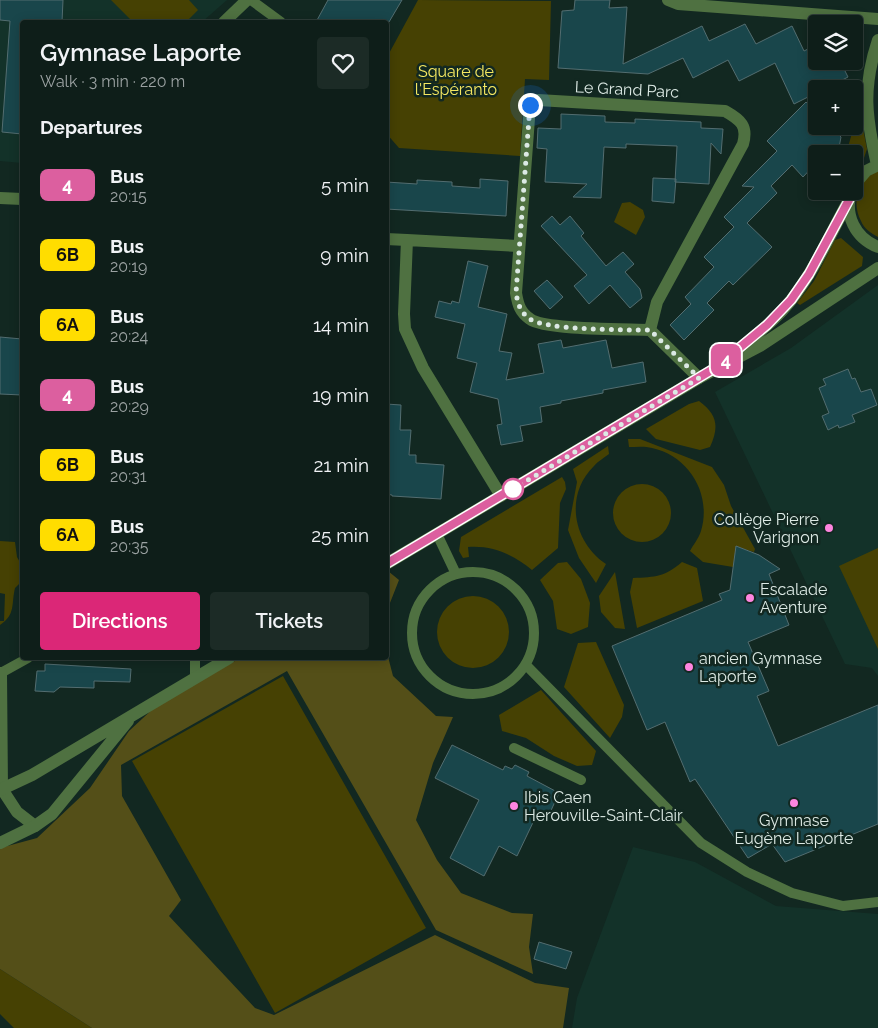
<!DOCTYPE html>
<meta charset="utf-8">
<style>
:root{--surface:#0e1e19;--page:#1c2b26;--text:#f1f3f6;--muted:#9ba2a2;--line:#2e3c38;--accent:#db2777}
body{margin:0;font-family:Raleway,sans-serif;background:var(--page);color:var(--text);height:100vh;display:flex;flex-direction:column;font-size:19px;white-space:nowrap}
*{box-sizing:border-box;margin:0}
p{font-size:16px;color:var(--muted)}
.icon{flex:none;width:28px;height:28px;fill:none;stroke:currentColor;stroke-width:2;stroke-linecap:round;stroke-linejoin:round}
.map{position:relative;flex:1;overflow:hidden}
.sheet{position:absolute;left:20px;top:20px;width:369px;height:640px;display:flex;flex-direction:column;background:var(--surface);border-radius:5px;box-shadow:0 2px 12px #0003,0 0 0 1px var(--line)}
.sheet>*{flex:none}
.badge{padding:0 10px;border-radius:8px;font-size:18px;line-height:32px}
.tools{position:absolute;left:808px;top:15px;display:grid;gap:10px}
.tools a{display:grid;place-items:center;width:55px;height:55px;border-radius:5px;background:var(--surface);box-shadow:0 2px 12px #0003,0 0 0 1px var(--line);font-size:25px}
.you{position:absolute;width:25px;height:25px;margin:-12px;border:4px solid #fff;border-radius:50%;background:#1a73e8;box-shadow:0 0 0 8px #1a73e833}
.map>.badge{position:absolute;translate:-50% -50%;box-shadow:0 0 0 2px #fff}
h2{padding:0 20px;font-size:19px;line-height:45px}
.round{display:grid;place-items:center;flex:none;width:52px;height:52px;border-radius:5px;background:var(--page)}
.summary{display:flex;align-items:center;justify-content:space-between;height:85px;padding:0 20px}
h1{font-size:24px;font-weight:600;line-height:38px}
.button{display:flex;gap:10px;margin-top:auto;padding:10px 20px}
.button a{flex:1;height:58px;border-radius:5px;background:var(--accent);color:#fff;font-size:20px;font-weight:600;line-height:58px;text-align:center}
.button a+a{background:var(--page);color:var(--text)}
ul{padding:0;list-style:none}
li{display:flex;align-items:center;gap:15px;height:70px;padding:0 20px}
li div{flex:1}
li b{display:block;font-size:19px}
li em{font-style:normal}
li .badge{min-width:55px;font-weight:700;text-align:center}
.map>svg:first-child{display:block}
.built{fill:#133229}
.green{fill:#464103}
.forest{fill:#544f18}
.building{fill:#19464b;stroke:#536d70}
.lines{fill:none;stroke-linecap:round;stroke-linejoin:round}
.service{stroke:#4f7141;stroke-width:10}
.minor{stroke:#4f7141;stroke-width:12}
.tertiary{stroke:#4f7141;stroke-width:12}
.line-casing{stroke:#fff;stroke-width:11}
.line{stroke:#dc5f9f;stroke-width:8}
.walk{stroke:#dce9e4;stroke-width:5;stroke-dasharray:0 9}
.stop-dot{fill:#fff;stroke:#dc5f9f;stroke-width:2.5}
.poi-dot{fill:#fe85df;stroke:#122821;stroke-width:2}
.labels{text-anchor:middle;stroke-width:5;stroke-linejoin:round;paint-order:stroke}
.park-label{font-size:16px;fill:#f5e861;stroke:#122821}
.street-label{font-size:16px;fill:#dce9e4;stroke:#122821}
.poi-label{font-size:16px;fill:#dce9e4;stroke:#122821;text-anchor:start}
</style>
<div class="map">
<svg width="878" height="1028" viewBox="0 0 878 1028">
<rect width="100%" height="100%" fill="#122821"/>
<path class="built" d="M0,0H227L202,22H22V163L0,161Z
M878,285V676L872,668L845,664L715,392L791,348Z
M633,847L695,862L776,906L878,914V1028H572L577,998Z"/>
<path class="green" d="M111,0H189L198,10L186,22H133Z
M418,0L551,1L549,80L525,79L520,156L399,148L386,133V59Z
M858,103L867,149L864,158L854,169V154H846L854,126Z
M878,171V237C871,233 864,229 861,221C851,203 858,178 878,171Z
M630,202L643,210L645,217L636,235L614,222L622,203Z
M841,238L863,257L862,266L800,305L797,303L814,281L835,240Z
M699,401C718,415 719,427 710,447L700,450L656,439L646,429L689,404Z
M628,439H640L712,467L724,485L731,506L755,549L754,552L736,547L733,567L703,562L690,551C693,545 699,538 701,531C712,494 689,456 652,448C645,446 636,447 629,447Z
M608,446L609,454C604,458 598,461 594,466C564,495 573,542 606,564L596,583L579,558L568,530L577,482L573,469Z
M562,477L565,482L566,489L560,503L558,548L532,570C514,555 493,545 468,547L469,557L463,558L459,551L461,537Z
M613 513a29 29 0 1 1 58 0a29 29 0 1 1-58 0Z
M0,541L15,542L17,557L22,566V581L15,588C11,605 16,614 0,625V621H4L5,594L0,593Z
M878,548V649L839,566Z
M567,562L581,579L590,603L588,627L571,634L557,629L553,601L540,580L558,563Z
M682,562L697,568L703,601L637,628L630,592L633,578C656,577 664,577 682,562Z
M615,572L625,629L615,628L601,612L599,596Z
M437 632a36 36 0 1 1 72 0a36 36 0 1 1-72 0Z
M596,642L624,705L622,717L610,738L564,687L578,643Z
M283,676L426,928L275,1013L132,761Z
M541,690L596,751L592,765L577,766L554,756L526,738L502,731L499,715Z
M0,969L92,1028H14L0,1014Z"/>
<path class="forest" d="M386,571H388L399,580L386,613Z
M386,649L393,676L436,716L453,717L433,763L416,820L437,860L461,893L512,913L533,914L529,947L533,974L436,930L287,671L121,765L122,796L181,900L169,916L255,1008L274,1015L435,935L535,983L569,988L563,1028H92L0,969V848L37,838L90,788L129,731L156,706L240,658H386Z"/>
<path class="building" d="M0,0H63L62,22H22V134L2,132L10,21L0,20Z
M328,0H402L389,22H316Z
M575,0H610L609,8L627,7L623,64L702,26L709,41L745,24L756,44L792,26L804,51L816,45V61H840L848,77L825,89H816V93L794,104L775,63L739,81L728,60L693,78L683,58L648,74L558,68L562,11L574,10Z
M806,102L816,112V126H830L841,137L838,153L832,147L825,154H816V163L803,177L792,165L771,186L777,193L747,223L772,247L733,285L729,281L707,303L714,310L684,340L670,325L691,304L685,297L714,267L704,257L734,227L724,217L754,187L742,186L777,151L767,141Z
M561,114L605,116V122L635,123V119L701,122V128L723,129L721,154L711,143L709,184L675,182L677,146L626,144V148L604,147L601,198L573,197L587,184L545,182L547,149L537,148L538,128L561,129Z
M653,178L676,179L674,203L652,201Z
M480,179L508,181L506,216L386,209V182L417,184V180L452,182V186L480,188Z
M552,216L560,225L570,216L584,233L581,236L606,266L623,252L634,264L625,272L640,289L642,298L630,308L610,285L589,304L574,286L587,275L541,226Z
M468,261L488,266L478,307L507,314L499,351L512,353L506,380L544,373L538,344L561,340L563,348L606,340L612,368L643,362L646,382L603,390V393L561,401V403L540,407L542,422L520,426L523,441L501,445L497,425L502,424L498,399L470,392L477,363L457,358L465,324L435,317L439,301L451,304L452,301L459,303Z
M547,280L563,297L550,309L534,291Z
M0,337L22,339V395L0,394Z
M848,369L852,379L855,378L861,392L871,389L877,405L852,415L855,422L839,428L838,425L828,430L822,416L829,413L819,388L826,385L823,379Z
M386,404L401,405L400,430H411L409,455H416V463L444,465L441,499L392,496V495L386,494Z
M736,546L759,555L780,569L769,574L789,625L748,642L769,691L757,696L778,746L878,705V824L785,862L772,844L748,858L695,779L690,782L665,722L647,730L612,646L722,600L719,594L730,590Z
M45,664L131,669L130,682L94,681V688L60,687L54,692L35,691L37,671H45Z
M452,745L503,770L505,766L512,769L515,765L529,772L527,776L559,793L548,817L538,812L517,856L499,846L484,876L450,858L479,800L435,778Z
M539,942L572,952L566,969L534,959Z"/>
<g class="lines">
<path class="service" d="M251,0L281,22
M437,534L456,574
M412 633a61 61 0 1 1 122 0a61 61 0 1 1-122 0Z
M526,665L701,843L747,872L792,893L843,906L878,902
M1,673L28,658
M195,678V658
M514,748L581,780"/>
<path class="minor" d="M668,0L678,4L878,19
M224,22L247,0
M0,198L22,199
M386,239L407,240
M650,330L657,302L743,144C748,126 741,120 725,111L538,100L530,105L516,293C518,305 520,312 530,319C544,330 627,329 650,330L699,378
M501,496L423,368L405,329L404,314L407,240L519,246
M0,674L1,673L2,789L17,812L35,826"/>
<path class="tertiary" d="M877,165C866,117 862,88 878,40
M854,185L866,171L878,165
M851,191C844,215 855,238 878,247
M733,354C750,340 767,327 782,311C811,279 828,238 849,200
M386,564L699,378L760,346L878,268
M0,790L32,775L229,658
M0,843L35,826L52,814L128,721"/>
</g>
<g class="lines">
<defs>
<path id="line" d="M386,564L715,368L767,325L791,300L809,274L849,200L851,191"/>
</defs>
<use href="#line" class="line-casing"/>
<use href="#line" class="line"/>
<path class="walk" d="M513,489L699,378L650,330C627,330 544,330 530,319C520,312 518,304 516,293L530,105"/>
</g>
<circle class="stop-dot" cx="513" cy="489" r="10"/>
<g class="poi-dot">
<circle cx="829" cy="528" r="5"/>
<circle cx="750" cy="598" r="5"/>
<circle cx="689" cy="667" r="5"/>
<circle cx="794" cy="803" r="5"/>
<circle cx="514" cy="806" r="5"/>
</g>
<g class="labels">
<g class="park-label">
<text x="456" y="77">Square de<tspan x="456" dy="18">l'Espéranto</tspan></text>
</g>
<g class="street-label">
<text transform="translate(627 89) rotate(3)" y="6">Le Grand Parc</text>
</g>
<g class="poi-label">
<text x="819" y="525" text-anchor="end">Collège Pierre<tspan x="819" dy="18">Varignon</tspan></text>
<text x="760" y="595">Escalade<tspan x="760" dy="18">Aventure</tspan></text>
<text x="699" y="664">ancien Gymnase<tspan x="699" dy="18">Laporte</tspan></text>
<text x="524" y="803">Ibis Caen<tspan x="524" dy="18">Herouville-Saint-Clair</tspan></text>
<text x="794" y="826" text-anchor="middle">Gymnase<tspan x="794" dy="18">Eugène Laporte</tspan></text>
</g>
</g>
</svg>
<div class="tools">
<a><svg class="icon" aria-label="layers" viewBox="0 0 24 24"><path d="M12 4l9 5-9 5-9-5zM3 14l9 5 9-5"/></svg></a>
<a>+</a>
<a>−</a>
</div>
<div class="you" style="left:530px;top:105px"></div>
<b class="badge" style="left:726px;top:360px;background:#dc5f9f;color:#fff">4</b>
<section class="sheet">
<div class="summary"><div><h1>Gymnase Laporte</h1><p>Walk · 3 min · 220 m</p></div><a class="round"><svg class="icon" aria-label="heart" viewBox="0 0 24 24"><path d="M12 20l-8-8c-3-5 5-10 8-4 3-6 11-1 8 4z"/></svg></a></div>
<h2>Departures</h2>
<ul>
<li><span class="badge" style="background:#dc5f9f;color:#fff">4</span><div><b>Bus</b><p>20:15</p></div><em>5 min</em></li>
<li><span class="badge" style="background:#fd0;color:#111">6B</span><div><b>Bus</b><p>20:19</p></div><em>9 min</em></li>
<li><span class="badge" style="background:#fd0;color:#111">6A</span><div><b>Bus</b><p>20:24</p></div><em>14 min</em></li>
<li><span class="badge" style="background:#dc5f9f;color:#fff">4</span><div><b>Bus</b><p>20:29</p></div><em>19 min</em></li>
<li><span class="badge" style="background:#fd0;color:#111">6B</span><div><b>Bus</b><p>20:31</p></div><em>21 min</em></li>
<li><span class="badge" style="background:#fd0;color:#111">6A</span><div><b>Bus</b><p>20:35</p></div><em>25 min</em></li>
</ul>
<div class="button"><a>Directions</a><a>Tickets</a></div>
</section>
</div>
